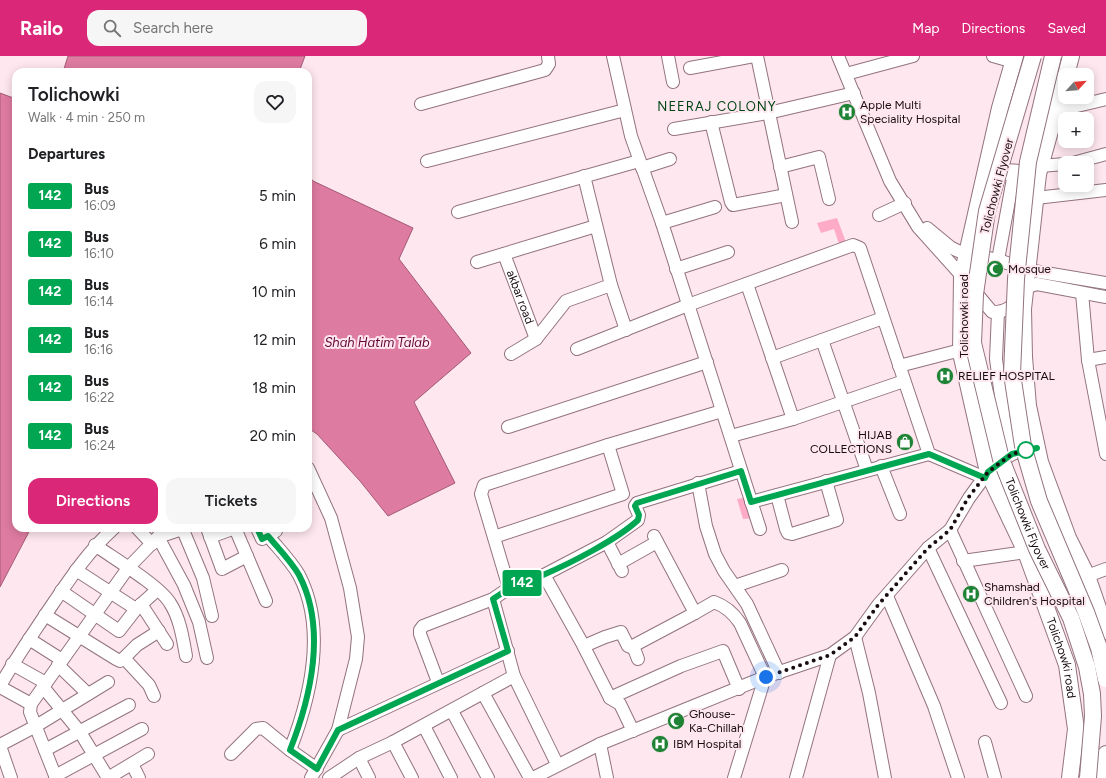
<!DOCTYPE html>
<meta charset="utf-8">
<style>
:root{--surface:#fff;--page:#f6f6f6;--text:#202124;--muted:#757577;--accent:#db2777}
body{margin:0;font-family:Figtree,sans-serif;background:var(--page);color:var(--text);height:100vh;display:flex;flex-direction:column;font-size:15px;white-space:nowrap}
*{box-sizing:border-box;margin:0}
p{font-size:13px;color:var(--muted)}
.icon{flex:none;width:22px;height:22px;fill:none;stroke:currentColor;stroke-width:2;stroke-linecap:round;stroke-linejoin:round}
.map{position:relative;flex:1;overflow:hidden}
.panel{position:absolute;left:12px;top:12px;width:300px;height:464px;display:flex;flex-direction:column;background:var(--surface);border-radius:12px;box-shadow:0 2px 10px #0003}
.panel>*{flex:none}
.badge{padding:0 8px;border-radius:3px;font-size:14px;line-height:26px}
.needle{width:26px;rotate:64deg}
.controls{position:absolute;left:1058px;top:12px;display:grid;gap:8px}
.controls a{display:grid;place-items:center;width:36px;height:36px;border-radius:8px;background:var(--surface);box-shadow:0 2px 10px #0003;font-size:20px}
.you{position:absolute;width:20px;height:20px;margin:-10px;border:3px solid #fff;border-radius:50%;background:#1a73e8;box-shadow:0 0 0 6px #1a73e833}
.map>.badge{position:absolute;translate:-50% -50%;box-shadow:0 0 0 2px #fff}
h2{padding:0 16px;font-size:15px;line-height:36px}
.round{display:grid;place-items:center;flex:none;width:42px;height:42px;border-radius:12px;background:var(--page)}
.headline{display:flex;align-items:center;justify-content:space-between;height:68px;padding:0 16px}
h1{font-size:19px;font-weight:600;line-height:30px}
.button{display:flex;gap:8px;margin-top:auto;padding:8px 16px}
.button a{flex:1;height:46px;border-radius:12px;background:var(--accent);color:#fff;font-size:16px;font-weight:600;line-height:46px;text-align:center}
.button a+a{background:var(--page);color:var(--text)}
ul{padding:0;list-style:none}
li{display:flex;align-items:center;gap:12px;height:48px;padding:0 16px}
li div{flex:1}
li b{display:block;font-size:15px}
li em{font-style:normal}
li .badge{min-width:44px;font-weight:700;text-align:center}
header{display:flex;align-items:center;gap:24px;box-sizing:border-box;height:56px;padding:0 20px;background:var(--accent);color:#fff}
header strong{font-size:19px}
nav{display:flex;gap:22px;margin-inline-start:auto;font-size:14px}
.search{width:280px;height:36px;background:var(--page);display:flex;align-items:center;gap:10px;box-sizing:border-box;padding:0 14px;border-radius:12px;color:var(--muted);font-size:15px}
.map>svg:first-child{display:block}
.green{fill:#feabc8}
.water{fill:#de7ba0;stroke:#a35a75}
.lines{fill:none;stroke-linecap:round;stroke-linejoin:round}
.minor-casing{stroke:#93737e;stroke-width:14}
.major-casing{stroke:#93737e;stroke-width:18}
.minor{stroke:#fff;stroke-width:12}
.major{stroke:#fff;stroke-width:16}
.major-bridge-casing{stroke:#93737e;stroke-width:18;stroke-linecap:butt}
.major-bridge{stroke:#fff;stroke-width:16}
.line-casing{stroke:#fff;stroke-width:9}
.line{stroke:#00a651;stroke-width:6}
.walk{stroke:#180c10;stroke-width:4;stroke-dasharray:0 7.2}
.stop-dot{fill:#fff;stroke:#00a651;stroke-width:2}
.labels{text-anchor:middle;stroke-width:4;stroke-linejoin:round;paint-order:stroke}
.poi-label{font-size:12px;fill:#180c10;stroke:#fee7ee;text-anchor:start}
.street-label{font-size:12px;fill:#180c10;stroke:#fee7ee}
.neighbourhood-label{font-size:13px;letter-spacing:1px;fill:#014414;stroke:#fee7ee}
.water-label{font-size:13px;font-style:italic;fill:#610535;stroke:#fee7ee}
</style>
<header>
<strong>Railo</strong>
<div class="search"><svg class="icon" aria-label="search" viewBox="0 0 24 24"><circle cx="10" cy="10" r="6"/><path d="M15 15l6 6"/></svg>Search here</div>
<nav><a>Map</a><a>Directions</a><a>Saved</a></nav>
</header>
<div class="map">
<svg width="1106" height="722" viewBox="0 0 1106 722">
<rect width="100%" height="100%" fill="#fee7ee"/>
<path class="green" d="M837,162L847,189L840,191L834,173L821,177L817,167Z
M748,441L755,462L743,463L737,443Z"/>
<path class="water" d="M68,0H305L299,16H63Z
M0,37L16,43V472H31L0,531Z
M308,119L313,125L413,172L399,203L471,297L414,346L455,427L388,460L360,425L317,378L308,372Z"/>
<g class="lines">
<defs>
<g id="minor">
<path d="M613,0L631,80L662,167L760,473"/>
<path d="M668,0L673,26"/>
<path d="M757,0L792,166"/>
<path d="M838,0L890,125L918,171L962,220L992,256C1020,257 1014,232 1037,228L1106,241"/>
<path d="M993,0L1007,4"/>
<path d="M690,12L754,0"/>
<path d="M846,18L913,0"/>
<path d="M421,48L545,14L549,8L548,0"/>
<path d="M1056,55L1106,43"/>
<path d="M711,66L731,146L733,149L786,139"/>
<path d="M674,73L768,57L854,37"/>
<path d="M427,105L625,54"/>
<path d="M1073,107L1106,98"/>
<path d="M1040,110L1065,108"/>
<path d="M780,111L819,101L829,143"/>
<path d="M642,112L670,103"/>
<path d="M584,120L611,229L626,274"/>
<path d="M1036,142L1106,134"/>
<path d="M458,156L639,105"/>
<path d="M879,159L905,147"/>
<path d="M662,167L715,151"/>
<path d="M927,172L950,191L958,195L998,204L1028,214L1106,227"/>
<path id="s1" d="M504,198L536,283"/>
<path d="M998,204L1014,117"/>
<path d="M477,206L596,170"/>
<path d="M676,213L728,196"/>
<path d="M747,228L793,363"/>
<path d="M1082,237L1088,304L1106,398"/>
<path d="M998,256L996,303L1004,363L1012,398"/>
<path d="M822,284L867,414"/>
<path d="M577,293L688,249L853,189L860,192L929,398L985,422"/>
<path d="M511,298L536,283L566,245L611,229"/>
<path d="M772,302L883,262"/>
<path d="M1088,304L1106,301"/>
<path d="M899,310L953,296L961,297"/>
<path d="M508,371L707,306"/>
<path d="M731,380L793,363L904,325"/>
<path d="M881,410L900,458"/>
<path d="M308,412L331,462L350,532L358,581L356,603L338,674L311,722"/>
<path d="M698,427L706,470L715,498L724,515L747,548L779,617"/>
<path d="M777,439L786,473L788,477L792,478L837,464L826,425"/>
<path d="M751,446L929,398"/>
<path d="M137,472L152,488"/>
<path d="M178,472L179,474H183L203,522L212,560"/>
<path d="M207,472L222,513L247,500"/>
<path d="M235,472L266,545"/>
<path d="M257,472L262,483L276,475"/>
<path d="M950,474L1026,640"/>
<path d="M268,480C278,492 291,505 299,519C327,573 311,640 290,694"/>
<path d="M158,481L184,529L199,566L207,602"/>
<path d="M210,481L235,472"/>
<path d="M494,481L623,438L608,389"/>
<path d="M607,486L622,515"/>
<path d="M95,489C113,502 160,530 170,547C180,562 183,583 186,600"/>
<path d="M928,492L1001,647"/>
<path d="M963,505L1026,496"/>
<path d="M618,508L657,486"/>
<path d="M76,514L136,553"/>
<path d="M544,519L582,587L610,642L620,648L633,675"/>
<path d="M1087,520L1106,513"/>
<path d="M735,530L782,514"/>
<path d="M509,532L481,438L484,429L608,389L722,355"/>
<path d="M61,535L119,575L136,553L157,534"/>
<path d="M887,540L934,650L958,722"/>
<path d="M493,543L514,620L557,708"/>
<path d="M141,548L167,588"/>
<path d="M695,557L714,546C725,550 734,558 740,567L765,621L734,722"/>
<path d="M45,559L116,603L120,605L124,602L149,629L154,640"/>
<path d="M855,581L869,637L885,722"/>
<path d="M29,583L62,604"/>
<path d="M584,590L605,581L621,576L628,590L631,591L695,557L654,480"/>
<path d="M633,590L638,603"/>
<path d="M124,602L137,589L159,575"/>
<path d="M12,608L46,627"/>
<path d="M58,609L88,638"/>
<path d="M438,626L420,578V574L423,570L493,543L509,532L544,519L607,486L638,464L639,459L635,450L637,447L741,415"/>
<path d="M0,630C14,605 30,582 46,558C67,527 86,497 114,472"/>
<path d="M0,631L31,648"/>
<path d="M43,631L80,676L108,722"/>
<path d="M483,637L530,722"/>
<path d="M610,642L681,610L723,595L739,633"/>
<path d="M452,655L488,722"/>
<path d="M424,670L451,722"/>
<path d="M338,674L508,595"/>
<path d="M393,686L412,722"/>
<path d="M985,686L995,722"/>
<path d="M600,688L607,722"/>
<path d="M0,689L36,670L108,626"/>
<path d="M0,690L11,722"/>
<path d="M45,694L129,649"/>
<path d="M231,698L256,673L263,672L290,694L317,713"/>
<path d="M359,702L369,722"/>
<path d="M132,708L139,722"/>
<path d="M55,720L142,673"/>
<path d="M56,722L30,656L31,648L128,512L158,481L179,474"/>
<path d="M108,722L148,698"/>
<path d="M329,722L359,702L393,686L514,620"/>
<path d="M533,722L600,688L765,621L830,599L855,581L878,549L928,492L950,474L969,442L988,416L1012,398L1032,393"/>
<path d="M796,722L830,599"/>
</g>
<g id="major">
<path id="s2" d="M1015,0L1000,52L962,220L961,297L988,416L1026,496L1067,609L1076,673L1070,722"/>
<path d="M1066,19L1071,0"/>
<path d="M1065,21L1038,118L1023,253L1024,301L1028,350L1040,406L1068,482L1087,520L1106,575"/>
<path d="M986,115L1038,118"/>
<path d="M1102,722L1106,698"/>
</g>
</defs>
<use href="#minor" class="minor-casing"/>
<use href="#major" class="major-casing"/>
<use href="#minor" class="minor"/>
<use href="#major" class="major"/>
<defs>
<g id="major-bridge">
<path id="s3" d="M1033,0L987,155L975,238L973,287L1001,403L1037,493L1071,562L1087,611L1092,638L1093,660L1088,722"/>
<path d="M1053,0L1028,106L1016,223L1012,318L1023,390L1039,445L1086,556L1099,592L1106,623"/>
</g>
</defs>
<use href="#major-bridge" class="major-bridge-casing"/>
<use href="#major-bridge" class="major-bridge"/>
</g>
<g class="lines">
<defs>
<path id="line" d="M257,472L262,483L268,480C278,492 291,505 299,519C327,572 311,641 290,694L317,713L338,674L508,595L493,543C509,532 525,526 543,519C569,508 618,483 638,464L639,459L635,450L637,447L741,415L751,446L929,398L985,422L988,416L1012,398L1037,392"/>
</defs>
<use href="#line" class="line-casing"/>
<use href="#line" class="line"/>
<path class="walk" d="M766,621L830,599L855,581L878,549L928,492L950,474L968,442L988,416L1012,398L1026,394"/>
</g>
<defs>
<symbol id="hospital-disc" viewBox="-11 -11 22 22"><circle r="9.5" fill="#1f8336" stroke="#fee7ee"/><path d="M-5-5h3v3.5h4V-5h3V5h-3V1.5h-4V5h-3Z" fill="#fff"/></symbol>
<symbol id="mosque-disc" viewBox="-11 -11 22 22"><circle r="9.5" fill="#1f8336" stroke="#fee7ee"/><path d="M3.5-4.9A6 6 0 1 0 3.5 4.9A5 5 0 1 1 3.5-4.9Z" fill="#fff"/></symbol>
<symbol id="shop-disc" viewBox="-11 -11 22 22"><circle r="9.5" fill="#1f8336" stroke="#fee7ee"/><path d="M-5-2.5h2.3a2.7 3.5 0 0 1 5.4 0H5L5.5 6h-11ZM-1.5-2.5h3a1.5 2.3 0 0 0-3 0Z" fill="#fff"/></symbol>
</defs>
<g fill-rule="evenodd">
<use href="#hospital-disc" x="837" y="46" width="20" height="20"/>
<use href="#mosque-disc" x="985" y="203" width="20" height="20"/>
<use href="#hospital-disc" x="935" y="310" width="20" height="20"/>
<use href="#shop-disc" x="895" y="376" width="20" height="20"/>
<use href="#hospital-disc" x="961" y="528" width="20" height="20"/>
<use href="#mosque-disc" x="666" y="655" width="20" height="20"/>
<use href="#hospital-disc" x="650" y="678" width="20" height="20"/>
</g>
<circle class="stop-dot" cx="1026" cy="394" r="8"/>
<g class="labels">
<g class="poi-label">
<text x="860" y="53">Apple Multi<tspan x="860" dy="14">Speciality Hospital</tspan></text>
<text x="1008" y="217">Mosque</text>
<text x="958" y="324">RELIEF HOSPITAL</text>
<text x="892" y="383" text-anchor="end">HIJAB<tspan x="892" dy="14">COLLECTIONS</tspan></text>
<text x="984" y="535">Shamshad<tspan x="984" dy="14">Children's Hospital</tspan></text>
<text x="689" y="662">Ghouse-<tspan x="689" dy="14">Ka-Chillah</tspan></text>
<text x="673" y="692">IBM Hospital</text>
</g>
<g class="street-label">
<text transform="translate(997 130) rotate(-75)" y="4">Tolichowki Flyover</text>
<text dy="4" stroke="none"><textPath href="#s1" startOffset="46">akbar road</textPath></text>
<text transform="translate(964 260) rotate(-90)" y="4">Tolichowki road</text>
<text dy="4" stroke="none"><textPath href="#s3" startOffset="484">Tolichowki Flyover</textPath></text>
<text dy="4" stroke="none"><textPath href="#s2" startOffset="626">Tolichowki road</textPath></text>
</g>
<g class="neighbourhood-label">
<text x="717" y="55">NEERAJ COLONY</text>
</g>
<g class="water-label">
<text x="377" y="291">Shah Hatim Talab</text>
</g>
</g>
</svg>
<div class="controls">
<a><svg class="needle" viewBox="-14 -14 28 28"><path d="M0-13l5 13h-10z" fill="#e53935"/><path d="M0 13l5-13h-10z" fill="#757577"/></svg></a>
<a>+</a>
<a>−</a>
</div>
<div class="you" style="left:766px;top:621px"></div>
<b class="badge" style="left:522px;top:527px;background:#00a651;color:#fff">142</b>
<section class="panel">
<div class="headline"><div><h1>Tolichowki</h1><p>Walk · 4 min · 250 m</p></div><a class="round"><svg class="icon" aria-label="heart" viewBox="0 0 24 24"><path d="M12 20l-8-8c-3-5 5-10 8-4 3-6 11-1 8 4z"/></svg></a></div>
<h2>Departures</h2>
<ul>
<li><span class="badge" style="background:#00a651;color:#fff">142</span><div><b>Bus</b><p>16:09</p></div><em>5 min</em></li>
<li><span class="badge" style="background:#00a651;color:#fff">142</span><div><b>Bus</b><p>16:10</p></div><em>6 min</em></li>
<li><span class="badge" style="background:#00a651;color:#fff">142</span><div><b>Bus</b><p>16:14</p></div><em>10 min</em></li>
<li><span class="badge" style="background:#00a651;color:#fff">142</span><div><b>Bus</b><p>16:16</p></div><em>12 min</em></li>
<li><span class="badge" style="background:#00a651;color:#fff">142</span><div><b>Bus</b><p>16:22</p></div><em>18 min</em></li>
<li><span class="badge" style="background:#00a651;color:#fff">142</span><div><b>Bus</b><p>16:24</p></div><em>20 min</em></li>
</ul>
<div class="button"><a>Directions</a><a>Tickets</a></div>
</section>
</div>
